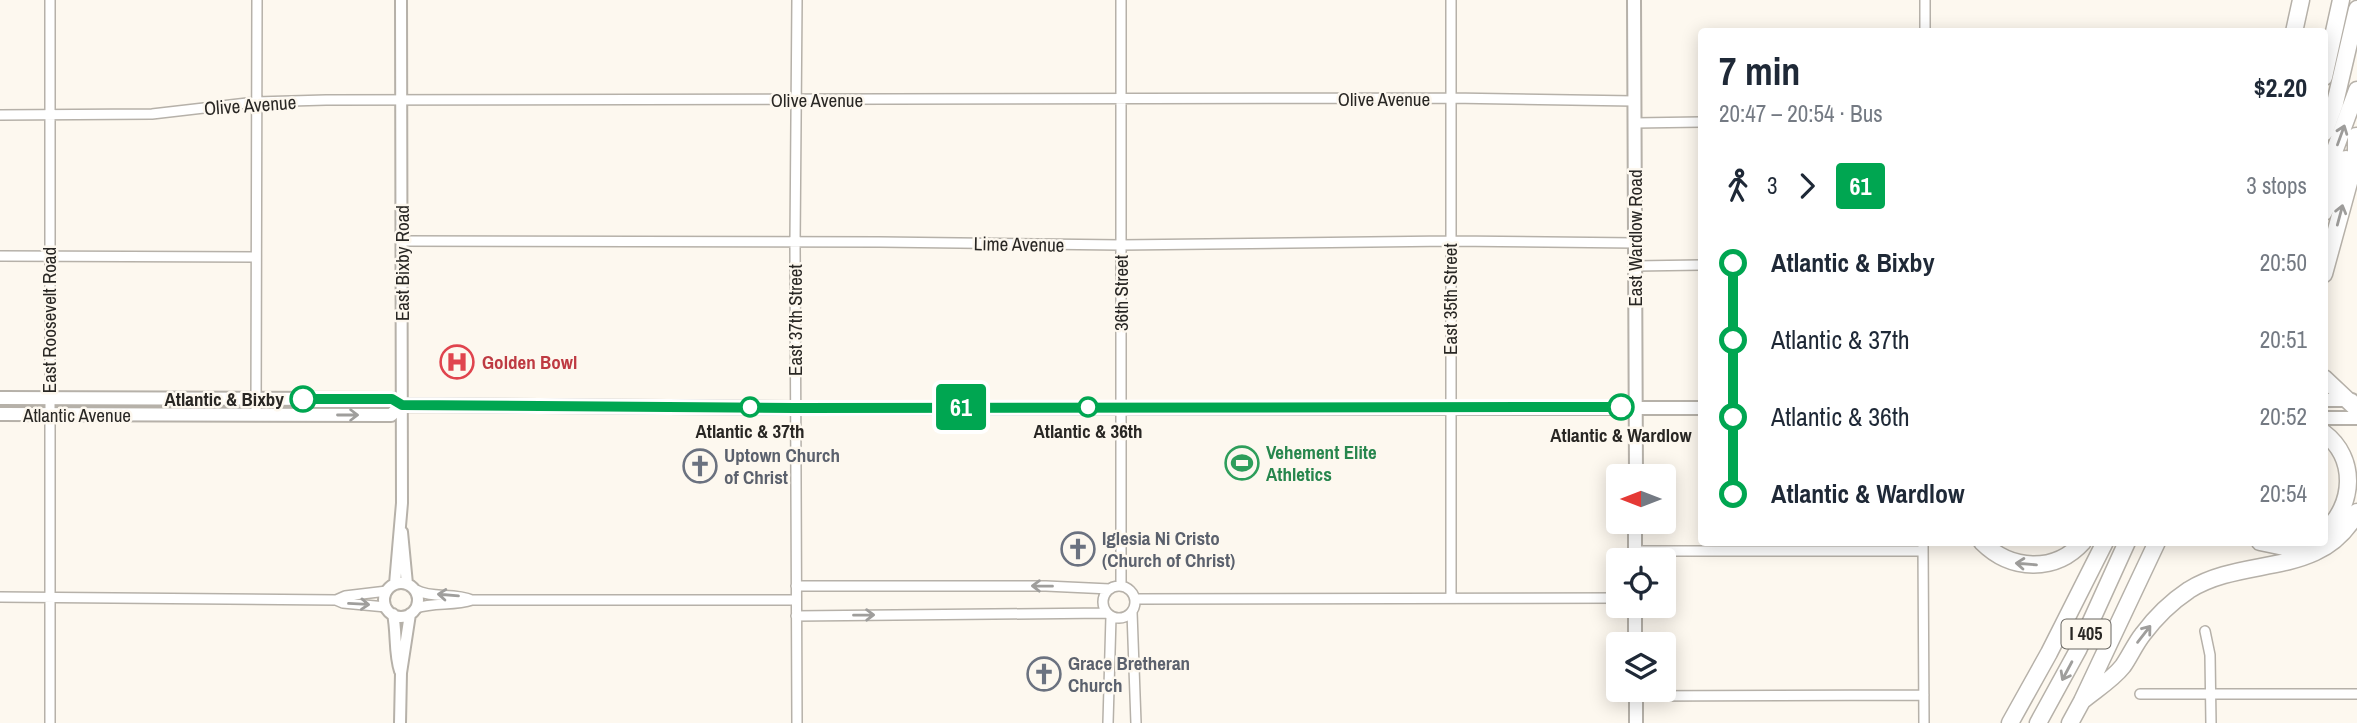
<!DOCTYPE html>
<meta charset="utf-8">
<style>
:root{--surface:#fff;--page:#f2f2f3;--text:#1f2937;--muted:#747a83}
body{margin:0;font-family:"Archivo Narrow",sans-serif;background:var(--page);color:var(--text);height:100vh;display:flex;flex-direction:column;font-size:26px;white-space:nowrap}
*{box-sizing:border-box;margin:0}
p{font-size:23px;color:var(--muted)}
.icon{flex:none;width:38px;height:38px;fill:none;stroke:currentColor;stroke-width:2;stroke-linecap:round;stroke-linejoin:round}
.map{position:relative;flex:1;overflow:hidden}
.drawer{position:absolute;left:1698px;top:28px;width:630px;height:518px;display:flex;flex-direction:column;background:var(--surface);border-radius:7px;box-shadow:0 4px 18px #0003}
.drawer>*{flex:none}
.badge{padding:0 14px;border-radius:5px;font-size:24px;line-height:46px}
.needle{width:46px;rotate:270deg}
.fabs{position:absolute;left:1606px;top:464px;display:grid;gap:14px}
.fabs a{display:grid;place-items:center;width:70px;height:70px;border-radius:7px;background:var(--surface);box-shadow:0 4px 18px #0003;font-size:35px}
.map>.badge{position:absolute;translate:-50% -50%;box-shadow:0 0 0 4px #fff}
.legs{display:flex;align-items:center;gap:10px;height:77px;padding:0 21px;font-size:23px}
.legs p{margin-inline-start:auto}
.headline{display:flex;align-items:center;justify-content:space-between;height:119px;padding:0 21px}
h1{font-size:38px;font-weight:700;line-height:52px}
ul{padding:0 21px;list-style:none}
li{display:flex;align-items:center;gap:24px;height:77px;font-size:26px}
li i{display:grid;place-items:center;width:10px;height:100%;margin:0 9px;background:currentColor}
li i::after{content:'';width:18px;height:18px;margin:-9px;border:5px solid;border-radius:50%;background:var(--surface)}
li p{margin-inline-start:auto}
li:first-child i{background:linear-gradient(#0000 50%,currentColor 0)}
li:last-child i{background:linear-gradient(currentColor 50%,#0000 0)}
.map>svg:first-child{display:block}
.lines{fill:none;stroke-linecap:round;stroke-linejoin:round}
.minor-casing{stroke:#b6b1a9;stroke-width:12}
.tertiary-casing{stroke:#b6b1a9;stroke-width:14}
.secondary-casing{stroke:#b6b1a9;stroke-width:16}
.motorway-casing{stroke:#b6b1a9;stroke-width:19}
.minor{stroke:#fff;stroke-width:9}
.tertiary{stroke:#fff;stroke-width:10}
.secondary{stroke:#fff;stroke-width:12}
.motorway{stroke:#fff;stroke-width:16}
.oneway{stroke:#9f9e9c}
.line-1-casing{stroke:#fff;stroke-width:16}
.line-1{stroke:#00a651;stroke-width:10}
.stop-1-dot{fill:#fff;stroke:#00a651;stroke-width:3.5}
.labels{text-anchor:middle;stroke-width:5;stroke-linejoin:round;paint-order:stroke}
.shield{fill:#fdf8ef;stroke:#696661;stroke-width:2}
.shield-label{font-size:18px;font-weight:bold;fill:#292724}
.street-label{font-size:19px;fill:#292724;stroke:#fdf8ef}
.health-label{font-size:19px;font-weight:bold;fill:#be3a42;stroke:#fdf8ef;text-anchor:start}
.stop-label{font-size:19px;font-weight:bold;fill:#292724;stroke:#fdf8ef}
.leisure-label{font-size:19px;font-weight:bold;fill:#27864d;stroke:#fdf8ef;text-anchor:start}
.worship-label{font-size:19px;font-weight:bold;fill:#5b616d;stroke:#fdf8ef;text-anchor:start}
</style>
<div class="map">
<svg width="2357" height="723" viewBox="0 0 2357 723">
<rect width="100%" height="100%" fill="#fdf8ef"/>
<g class="lines">
<defs>
<path id="minor" d="M50,0V723
M1925,0V32
M0,115L152,114L256,102L326,100L1450,98L1634,101
M1635,123L1701,122
M402,241L880,242L1121,245L1450,241L1635,243
M0,256L256,257
M1635,266L1701,265
M256,415L257,0
M1923,542L1924,723
M1635,551H1923
M1103 602a16 16 0 1 1 32 0a16 16 0 1 1-32 0Z
M796,586H1046L1110,589
M1121,586V0
M416,590C432,599 454,592 472,600C454,606 435,602 416,608
M0,597L336,600
M1451,598V0
M1135,599L1619,598
M472,600H795
M386,607L343,603L336,600L345,596L387,591
M1132,612L1136,723
M796,616L1107,613
M2205,631L2210,655L2211,723
M2140,694H2357
M1636,696L1924,695
M797,723L795,243L797,0
M1108,723L1111,616"/>
<path id="tertiary" d="M402,532L407,584
M384 600a17 17 0 1 1 34 0a17 17 0 1 1-34 0Z
M395,584L402,503L401,0
M393,614C397,633 394,653 400,671
M400,723L401,673L410,614"/>
<path id="secondary" d="M1634,0L1636,476
M0,398L392,399L402,405L795,408H1701
M2324,400H2352
M0,414L391,415L402,405
M2324,418H2357
M1635,560V522
M1635,606V644
M1636,723V690"/>
<path id="motorway" d="M2294,32L2301,0
M2324,77L2341,0
M2324,133L2335,103L2357,9
M2324,179L2357,90
M2324,212L2346,159
M2324,274L2356,157V136
M2324,378L2357,409
M2324,433C2357,458 2355,505 2324,532
M1982,542C2011,571 2055,573 2083,542
M2260,542L2284,547L2305,542
M2082,701C2095,690 2112,680 2123,666C2130,656 2135,644 2143,634C2155,618 2171,602 2189,590C2245,555 2322,579 2357,512
M2010,723L2049,653L2105,542
M2038,723L2078,650L2127,542
M2070,723L2082,701L2157,542"/>
</defs>
<use href="#minor" class="minor-casing"/>
<use href="#tertiary" class="tertiary-casing"/>
<use href="#secondary" class="secondary-casing"/>
<use href="#motorway" class="motorway-casing"/>
<use href="#minor" class="minor"/>
<use href="#tertiary" class="tertiary"/>
<use href="#secondary" class="secondary"/>
<use href="#motorway" class="motorway"/>
</g>
<defs><path id="oneway-shaft" d="M-6 0H5M1.5-3L5.5 0L1.5 3" fill="none" stroke-width="1.6" stroke-linecap="round" stroke-linejoin="round" transform="scale(1.75)"/></defs>
<g class="oneway">
<use href="#oneway-shaft" transform="translate(2341 135) rotate(-70)"/>
<use href="#oneway-shaft" transform="translate(2340 215) rotate(-75)"/>
<use href="#oneway-shaft" transform="translate(348 415)"/>
<use href="#oneway-shaft" transform="translate(2026 564) rotate(-175)"/>
<use href="#oneway-shaft" transform="translate(1042 586) rotate(-179)"/>
<use href="#oneway-shaft" transform="translate(448 595) rotate(-175)"/>
<use href="#oneway-shaft" transform="translate(359 604) rotate(3)"/>
<use href="#oneway-shaft" transform="translate(864 615) rotate(-1)"/>
<use href="#oneway-shaft" transform="translate(2144 634) rotate(-52)"/>
<use href="#oneway-shaft" transform="translate(2067 671) rotate(118)"/>
</g>
<g class="lines">
<defs>
<path id="line-1" d="M303,399H392L402,405L795,408L1621,407"/>
</defs>
<use href="#line-1" class="line-1-casing"/>
<use href="#line-1" class="line-1"/>
</g>
<defs>
<symbol id="hospital-ring" viewBox="-11 -11 22 22"><circle r="9.5" fill="#fdf8ef" stroke="#e0444e" stroke-width="1.5"/><path d="M-5-5h3v3.5h4V-5h3V5h-3V1.5h-4V5h-3Z" fill="#e0444e"/></symbol>
<symbol id="stadium-ring" viewBox="-11 -11 22 22"><circle r="9.5" fill="#fdf8ef" stroke="#2e9e5b" stroke-width="1.5"/><path d="M0-5a6.5 5 0 1 0 0 10a6.5 5 0 1 0 0-10ZM-3.5-1.8h7v3.6h-7Z" fill="#2e9e5b"/></symbol>
<symbol id="church-ring" viewBox="-11 -11 22 22"><circle r="9.5" fill="#fdf8ef" stroke="#6b7280" stroke-width="1.5"/><path d="M-1.2-6h2.4v3.5h3.3v2.4h-3.3V6h-2.4V-.1h-3.3v-2.4h3.3Z" fill="#6b7280"/></symbol>
</defs>
<g fill-rule="evenodd">
<use href="#hospital-ring" x="438" y="343" width="38" height="38"/>
<use href="#stadium-ring" x="1223" y="444" width="38" height="38"/>
<use href="#church-ring" x="681" y="447" width="38" height="38"/>
<use href="#church-ring" x="1059" y="530" width="38" height="38"/>
<use href="#church-ring" x="1025" y="655" width="38" height="38"/>
</g>
<g class="stop-1-dot">
<circle cx="303" cy="399" r="12"/>
<circle cx="750" cy="407" r="9"/>
<circle cx="1088" cy="407" r="9"/>
<circle cx="1621" cy="407" r="12"/>
</g>
<g class="labels">
<rect class="shield" x="2061.5" y="619.5" width="49" height="29" rx="5"/>
<g class="shield-label">
<text x="2086" y="640">I 405</text>
</g>
<g class="street-label">
<text x="1384" y="106">Olive Avenue</text>
<text x="817" y="107">Olive Avenue</text>
<text transform="translate(250 105) rotate(-4)" y="7">Olive Avenue</text>
<text transform="translate(1635 238) rotate(-90)" y="7">East Wardlow Road</text>
<text transform="translate(1019 244) rotate(1)" y="7">Lime Avenue</text>
<text transform="translate(402 263) rotate(-90)" y="7">East Bixby Road</text>
<text transform="translate(1121 293) rotate(-90)" y="7">36th Street</text>
<text transform="translate(1450 299) rotate(-90)" y="7">East 35th Street</text>
<text transform="translate(49 320) rotate(-90)" y="7">East Roosevelt Road</text>
<text transform="translate(795 320) rotate(-90)" y="7">East 37th Street</text>
<text x="77" y="422">Atlantic Avenue</text>
</g>
<g class="health-label">
<text x="482" y="369">Golden Bowl</text>
</g>
<g class="stop-label">
<text x="284" y="406" text-anchor="end">Atlantic &amp; Bixby</text>
<text x="750" y="438">Atlantic &amp; 37th</text>
<text x="1088" y="438">Atlantic &amp; 36th</text>
<text x="1621" y="442">Atlantic &amp; Wardlow</text>
</g>
<g class="leisure-label">
<text x="1266" y="459">Vehement Elite<tspan x="1266" dy="22">Athletics</tspan></text>
</g>
<g class="worship-label">
<text x="724" y="462">Uptown Church<tspan x="724" dy="22">of Christ</tspan></text>
<text x="1102" y="545">Iglesia Ni Cristo<tspan x="1102" dy="22">(Church of Christ)</tspan></text>
<text x="1068" y="670">Grace Bretheran<tspan x="1068" dy="22">Church</tspan></text>
</g>
</g>
</svg>
<div class="fabs">
<a><svg class="needle" viewBox="-14 -14 28 28"><path d="M0-13l5 13h-10z" fill="#e53935"/><path d="M0 13l5-13h-10z" fill="#747a83"/></svg></a>
<a><svg class="icon" aria-label="locate" viewBox="0 0 24 24"><circle cx="12" cy="12" r="6"/><path d="M12 2v4M12 18v4M2 12h4M18 12h4"/></svg></a>
<a><svg class="icon" aria-label="layers" viewBox="0 0 24 24"><path d="M12 4l9 5-9 5-9-5zM3 14l9 5 9-5"/></svg></a>
</div>
<b class="badge" style="left:961px;top:407px;background:#00a651;color:#fff">61</b>
<section class="drawer">
<div class="headline"><div><h1>7 min</h1><p>20:47 – 20:54 · Bus</p></div><b>$2.20</b></div>
<div class="legs"><svg class="icon" aria-label="walk" viewBox="0 0 24 24"><circle cx="13" cy="4" r="2"/><path d="M13 8l-2 6 4 7M11 14l-3 7M7 12l3-4h3l4 4"/></svg>3<svg class="icon" aria-label="forward" viewBox="0 0 24 24"><path d="M9 5l7 7-7 7"/></svg><b class="badge" style="background:#00a651;color:#fff">61</b><p>3 stops</p></div>
<ul>
<li><i style="color:#00a651"></i><b>Atlantic &amp; Bixby</b><p>20:50</p></li>
<li><i style="color:#00a651"></i><span>Atlantic &amp; 37th</span><p>20:51</p></li>
<li><i style="color:#00a651"></i><span>Atlantic &amp; 36th</span><p>20:52</p></li>
<li><i style="color:#00a651"></i><b>Atlantic &amp; Wardlow</b><p>20:54</p></li>
</ul>
</section>
</div>
